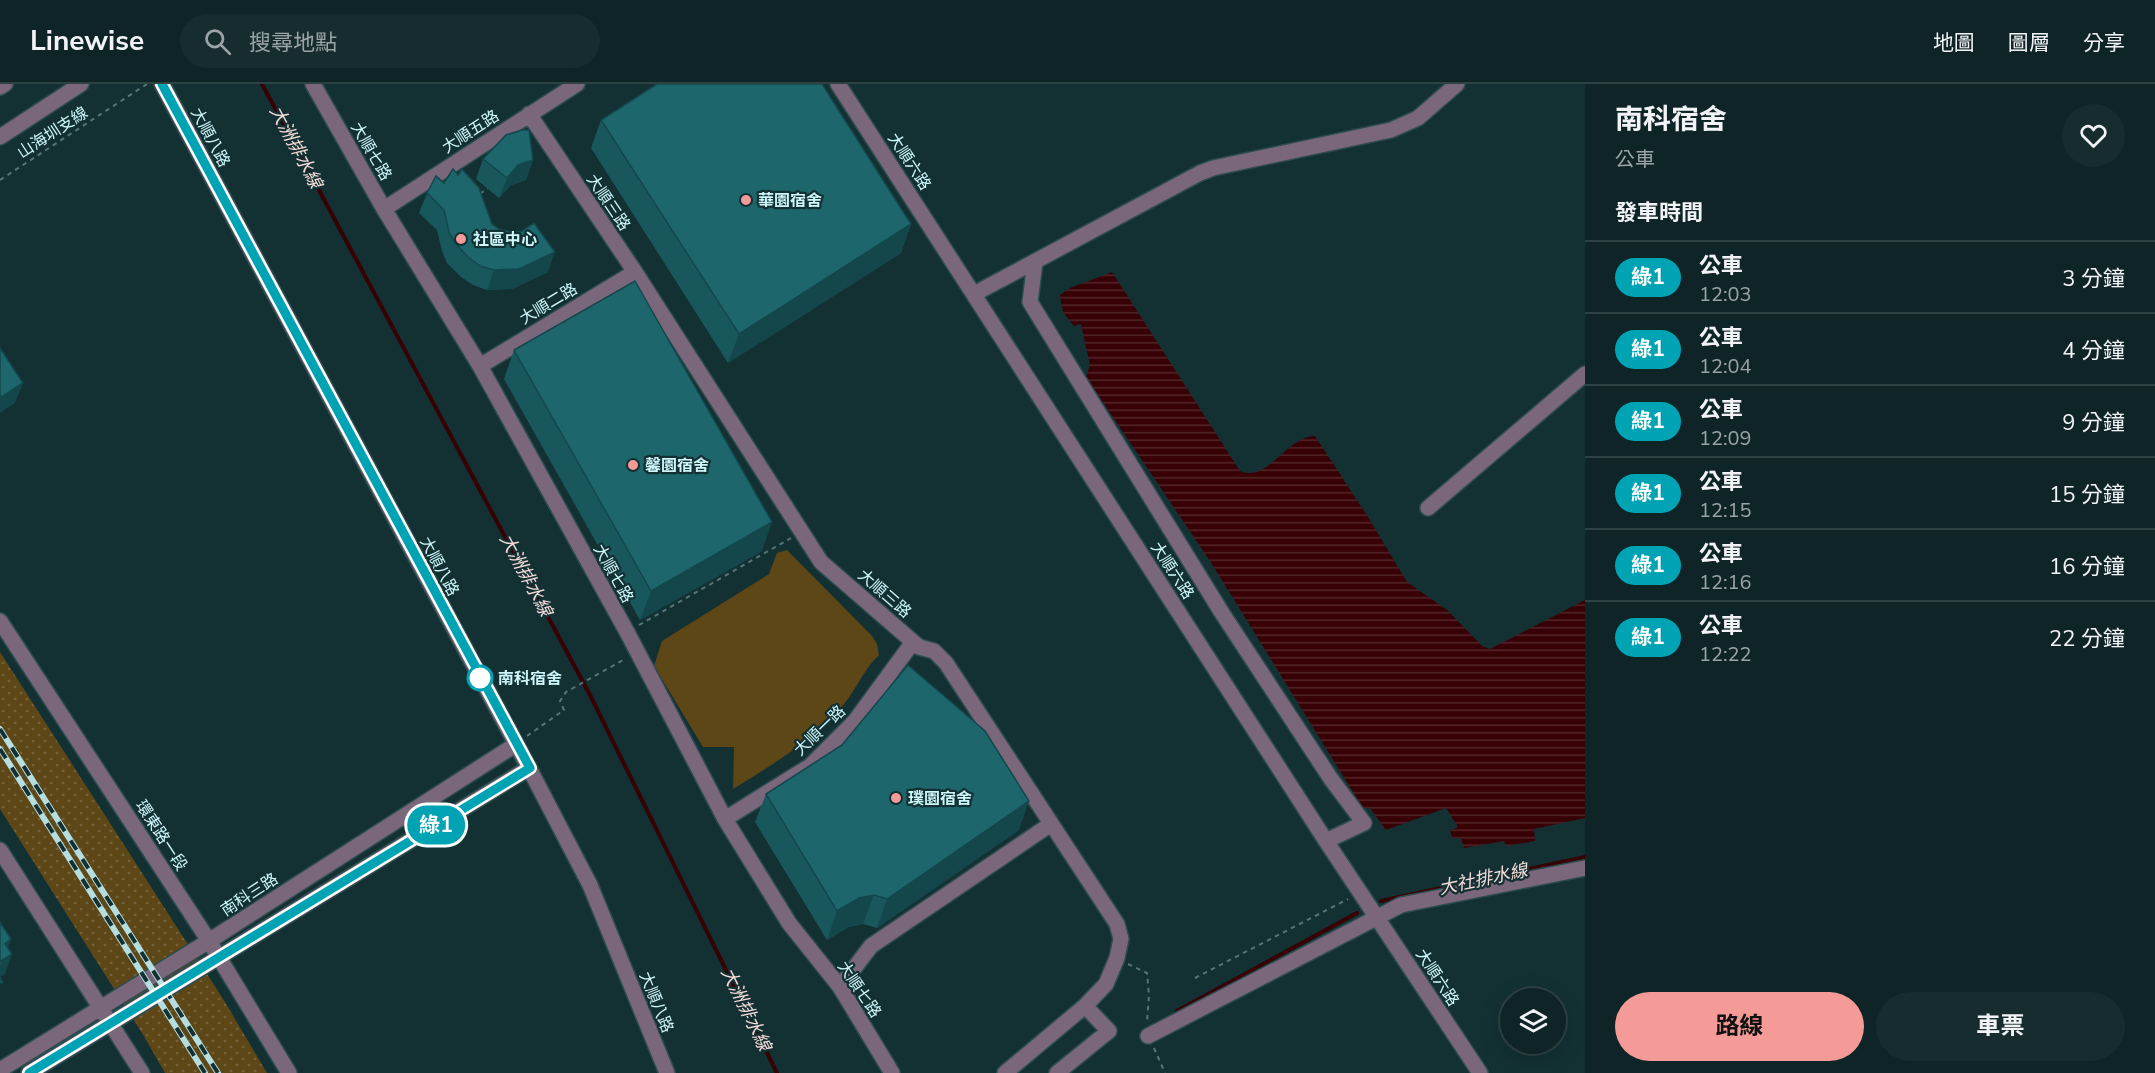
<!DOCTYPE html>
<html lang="zh-TW">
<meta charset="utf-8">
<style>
:root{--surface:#0e2426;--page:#172c2e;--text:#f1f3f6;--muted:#9ba4a7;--line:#2e4143;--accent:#f59b97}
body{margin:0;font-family:"Nunito Sans","Noto Sans TC",sans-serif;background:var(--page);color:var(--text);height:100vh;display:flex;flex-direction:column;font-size:22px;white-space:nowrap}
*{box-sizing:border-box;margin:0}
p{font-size:20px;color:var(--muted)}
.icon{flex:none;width:33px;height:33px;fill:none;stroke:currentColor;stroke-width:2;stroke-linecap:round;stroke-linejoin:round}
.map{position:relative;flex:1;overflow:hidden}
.sheet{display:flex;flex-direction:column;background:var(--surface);width:570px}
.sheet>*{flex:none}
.badge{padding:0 12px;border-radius:20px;font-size:21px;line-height:39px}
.buttons{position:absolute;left:1500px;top:904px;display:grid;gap:12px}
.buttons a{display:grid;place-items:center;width:66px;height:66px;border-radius:50%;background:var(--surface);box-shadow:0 6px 24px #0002,0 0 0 2px var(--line);font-size:30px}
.map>.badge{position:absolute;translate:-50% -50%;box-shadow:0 0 0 3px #fff}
h2{padding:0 30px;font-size:22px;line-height:54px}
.round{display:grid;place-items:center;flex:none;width:63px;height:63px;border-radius:32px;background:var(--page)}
.headline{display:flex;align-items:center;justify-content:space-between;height:102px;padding:0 30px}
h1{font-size:28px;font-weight:700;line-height:45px}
.cta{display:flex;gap:12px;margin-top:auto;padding:12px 30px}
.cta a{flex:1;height:69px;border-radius:36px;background:var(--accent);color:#111;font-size:24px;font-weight:700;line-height:69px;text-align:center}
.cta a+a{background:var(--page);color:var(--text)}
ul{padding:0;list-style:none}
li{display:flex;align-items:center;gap:18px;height:72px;padding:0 30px;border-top:2px solid var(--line)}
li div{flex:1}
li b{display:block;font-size:22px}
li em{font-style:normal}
li .badge{min-width:66px;font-weight:700;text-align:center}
header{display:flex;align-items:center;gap:36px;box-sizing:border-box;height:84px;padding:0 30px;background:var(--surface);border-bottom:2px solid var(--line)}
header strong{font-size:28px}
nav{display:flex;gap:33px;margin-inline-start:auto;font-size:21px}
.search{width:420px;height:54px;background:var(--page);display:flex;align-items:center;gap:15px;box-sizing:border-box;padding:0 21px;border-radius:33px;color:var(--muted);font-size:22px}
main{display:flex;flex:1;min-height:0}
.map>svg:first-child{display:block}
.grass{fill:url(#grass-dots)}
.park{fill:#5e4717}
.water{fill:url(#water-rules)}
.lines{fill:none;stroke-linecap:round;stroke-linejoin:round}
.stream{stroke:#370004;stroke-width:4}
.minor-casing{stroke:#2d4c4f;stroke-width:18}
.path{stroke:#547679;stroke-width:2;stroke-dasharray:4.5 4.5;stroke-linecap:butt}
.minor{stroke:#7a677c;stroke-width:15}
.rail-casing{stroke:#b5dee1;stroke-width:6}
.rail{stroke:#133033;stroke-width:4;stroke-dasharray:11;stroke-linecap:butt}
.wall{fill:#18585d}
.shaded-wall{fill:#14474c}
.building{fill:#1c666c;stroke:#14474c;stroke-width:1.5}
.line-casing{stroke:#fff;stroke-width:14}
.line{stroke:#00a3b4;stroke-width:9}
.poi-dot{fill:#f59b97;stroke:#133033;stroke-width:2}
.stop-dot{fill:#fff;stroke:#00a3b4;stroke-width:3}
.labels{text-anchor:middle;stroke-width:4.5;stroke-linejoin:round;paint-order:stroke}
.street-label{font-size:16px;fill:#cdf7fb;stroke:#133033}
.poi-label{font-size:16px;font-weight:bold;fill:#cdf7fb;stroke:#133033;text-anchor:start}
.stop-label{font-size:16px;font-weight:bold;fill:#cdf7fb;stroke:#133033;text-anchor:start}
.water-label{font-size:18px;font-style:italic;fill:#f5dcda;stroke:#133033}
</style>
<header>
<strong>Linewise</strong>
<div class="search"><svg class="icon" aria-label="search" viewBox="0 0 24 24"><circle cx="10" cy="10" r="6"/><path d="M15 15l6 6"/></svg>搜尋地點</div>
<nav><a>地圖</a><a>圖層</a><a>分享</a></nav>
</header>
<main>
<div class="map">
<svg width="1585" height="989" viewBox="0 0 1585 989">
<defs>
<pattern id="grass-dots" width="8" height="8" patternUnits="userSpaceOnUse" patternTransform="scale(1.5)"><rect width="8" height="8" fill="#5e4717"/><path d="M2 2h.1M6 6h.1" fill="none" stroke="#74623a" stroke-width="1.8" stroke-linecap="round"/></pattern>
<pattern id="water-rules" width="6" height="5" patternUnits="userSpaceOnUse" patternTransform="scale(1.5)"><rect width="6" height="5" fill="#370004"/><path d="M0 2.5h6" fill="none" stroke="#53262a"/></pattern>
</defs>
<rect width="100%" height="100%" fill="#133033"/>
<path class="grass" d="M0,568L225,918L267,989H165L142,949L0,725Z"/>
<path class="park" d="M787,466L872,552L877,560L879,571C864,585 857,604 844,620C813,657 773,680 733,705L734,663H703L654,582L662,557L769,490L777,469Z"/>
<path class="water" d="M1112,188L1240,387C1269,399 1285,353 1315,352L1368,433L1407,498L1447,526L1482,562L1490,565L1585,516V734L1534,745L1535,757L1506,762L1504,757L1464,764L1461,754L1453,755L1450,747L1458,743L1446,724L1386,746L1370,724H1363L1210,477L1086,293L1090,281L1081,240L1074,242L1063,228L1060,211L1070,204Z"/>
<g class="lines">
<path class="stream" d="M262,0L590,611L777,989
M1381,817L1585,773
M1177,927L1357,829"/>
<defs>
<path id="minor" d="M162,0L529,684L590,801L667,989
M313,0L384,125L480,282L627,548L725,735L789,839L840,903L892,989
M838,0L1326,757L1480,989
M0,3L5,0
M529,30L635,188L821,478L919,563L934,567L946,579L1117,840L1121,855L1117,874L1106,900L1085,922L1005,989
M0,53L81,0
M384,125L577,0
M1035,178L1030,218L1222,529L1331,695L1364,739L1326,757
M974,210L1200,89L1213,84L1391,46L1418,34L1457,0
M480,282L635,188
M1428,424L1585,290
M0,537L209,857L289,989
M725,735L810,682L855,637L913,558
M0,766L142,989
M840,903L871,862L1051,740
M1148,952L1401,821L1585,784
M0,986L209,857L515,661
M29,989L529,684
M1057,989L1109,947L1085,922"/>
</defs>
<use href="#minor" class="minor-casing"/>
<path class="path" d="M0,96L147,0
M480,110L488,104
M639,541L791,454
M527,652L564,626L560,617L566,608L625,575
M1128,880L1147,889L1149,912L1147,937
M1195,894L1348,815
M1154,964L1165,989"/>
<use href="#minor" class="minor"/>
<defs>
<path id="rail" d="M0,645L218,989
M0,665L205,989"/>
</defs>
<use href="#rail" class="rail-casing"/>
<use href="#rail" class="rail"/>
</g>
<path class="wall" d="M601,36L911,140L901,169L728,279L591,64Z
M483,75L533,76L526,96L511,101L499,114L476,95Z
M427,109L492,140L499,145L513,148L522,147L548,188L512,205L487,206L473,201L461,193L447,179L442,167L437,146L419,129Z
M514,266L762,467L640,536L504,295Z
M766,710L1019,746L877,844L863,840L849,843L827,856L755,738Z"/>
<path class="shaded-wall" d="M533,76L526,96L511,101L499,114L507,94L518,81Z
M911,140L901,169L728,279L739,250Z
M555,168L548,188L512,205L487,206L494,186Z
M23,299L15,319L0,329V314Z
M772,438L762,467L640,536L651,507Z
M1029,717L1019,746L877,844L887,815Z
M874,811L863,840L849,843L827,856L837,827L859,814Z
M11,855L4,875L12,870L5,890L0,893V879L5,860Z"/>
<path class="building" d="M657,0H822L911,140L739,250L601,36Z
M522,46H529L533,76L518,81L507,94L483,75L506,51Z
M453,85L458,91L462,85L479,104L492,140L499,145L513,148L522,147L534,139L555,168L519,185L494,186L480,182L468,173L455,159L449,148L444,126L427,109L436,92L444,99Z
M635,197L772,438L651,507L514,266Z
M0,264L23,299L0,314Z
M908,581L985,647L1029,717L887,815L874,811L859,814L837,827L766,710L842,661Z
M0,838L11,855L5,860L12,870L1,877L3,880L0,882Z
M0,893L3,898L0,900Z"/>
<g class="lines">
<defs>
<path id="line" d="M29,989L530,684L162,0"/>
</defs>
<use href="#line" class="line-casing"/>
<use href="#line" class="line"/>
</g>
<g class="poi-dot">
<circle cx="746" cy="116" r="6"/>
<circle cx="461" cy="155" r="6"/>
<circle cx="633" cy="381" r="6"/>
<circle cx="896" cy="714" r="6"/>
</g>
<circle class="stop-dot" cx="480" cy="594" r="12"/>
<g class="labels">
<g class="street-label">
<text transform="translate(470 47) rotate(-33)" y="6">大順五路</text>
<text transform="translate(52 48) rotate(-33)" y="6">山海圳支線</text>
<text transform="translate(211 53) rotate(62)" y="6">大順八路</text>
<text transform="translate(372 67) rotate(60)" y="6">大順七路</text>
<text transform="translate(910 77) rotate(57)" y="6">大順六路</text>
<text transform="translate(609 118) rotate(56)" y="6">大順三路</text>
<text transform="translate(548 219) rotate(-31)" y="6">大順二路</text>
<text transform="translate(440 482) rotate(62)" y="6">大順八路</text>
<text transform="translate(1173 486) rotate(57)" y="6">大順六路</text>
<text transform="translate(614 489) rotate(61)" y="6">大順七路</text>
<text transform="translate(885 509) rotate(41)" y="6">大順三路</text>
<text transform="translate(819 646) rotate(-44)" y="6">大順一路</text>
<text transform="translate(162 751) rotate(57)" y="6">環東路一段</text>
<text transform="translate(249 810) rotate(-33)" y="6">南科三路</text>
<text transform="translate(1438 893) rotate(57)" y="6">大順六路</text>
<text transform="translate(860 905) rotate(56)" y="6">大順七路</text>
<text transform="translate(657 918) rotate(68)" y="6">大順八路</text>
</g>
<g class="poi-label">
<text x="758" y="122">華園宿舍</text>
<text x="473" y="161">社區中心</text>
<text x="645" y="387">馨園宿舍</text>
<text x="908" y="720">璞園宿舍</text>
</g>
<g class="stop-label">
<text x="498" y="600">南科宿舍</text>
</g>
<g class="water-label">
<text transform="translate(296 63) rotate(62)" y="6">大洲排水線</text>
<text transform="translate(526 491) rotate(62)" y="6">大洲排水線</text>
<text transform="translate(1483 795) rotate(-12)" y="6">大社排水線</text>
<text transform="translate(746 925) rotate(64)" y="6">大洲排水線</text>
</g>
</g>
</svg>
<div class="buttons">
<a><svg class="icon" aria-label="layers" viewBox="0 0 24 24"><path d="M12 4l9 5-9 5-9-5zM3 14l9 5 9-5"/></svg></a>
</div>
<b class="badge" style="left:436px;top:741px;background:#00a3b4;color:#fff">綠1</b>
</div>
<section class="sheet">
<div class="headline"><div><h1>南科宿舍</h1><p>公車</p></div><a class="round"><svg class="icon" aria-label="heart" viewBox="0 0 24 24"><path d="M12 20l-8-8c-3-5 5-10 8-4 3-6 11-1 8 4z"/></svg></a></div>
<h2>發車時間</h2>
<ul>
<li><span class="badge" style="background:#00a3b4;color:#fff">綠1</span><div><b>公車</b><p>12:03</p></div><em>3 分鐘</em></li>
<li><span class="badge" style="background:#00a3b4;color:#fff">綠1</span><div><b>公車</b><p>12:04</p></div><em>4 分鐘</em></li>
<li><span class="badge" style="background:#00a3b4;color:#fff">綠1</span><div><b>公車</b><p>12:09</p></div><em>9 分鐘</em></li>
<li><span class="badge" style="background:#00a3b4;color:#fff">綠1</span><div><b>公車</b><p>12:15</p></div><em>15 分鐘</em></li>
<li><span class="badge" style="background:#00a3b4;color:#fff">綠1</span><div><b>公車</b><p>12:16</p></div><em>16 分鐘</em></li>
<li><span class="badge" style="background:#00a3b4;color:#fff">綠1</span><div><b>公車</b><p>12:22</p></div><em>22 分鐘</em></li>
</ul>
<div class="cta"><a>路線</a><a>車票</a></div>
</section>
</main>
